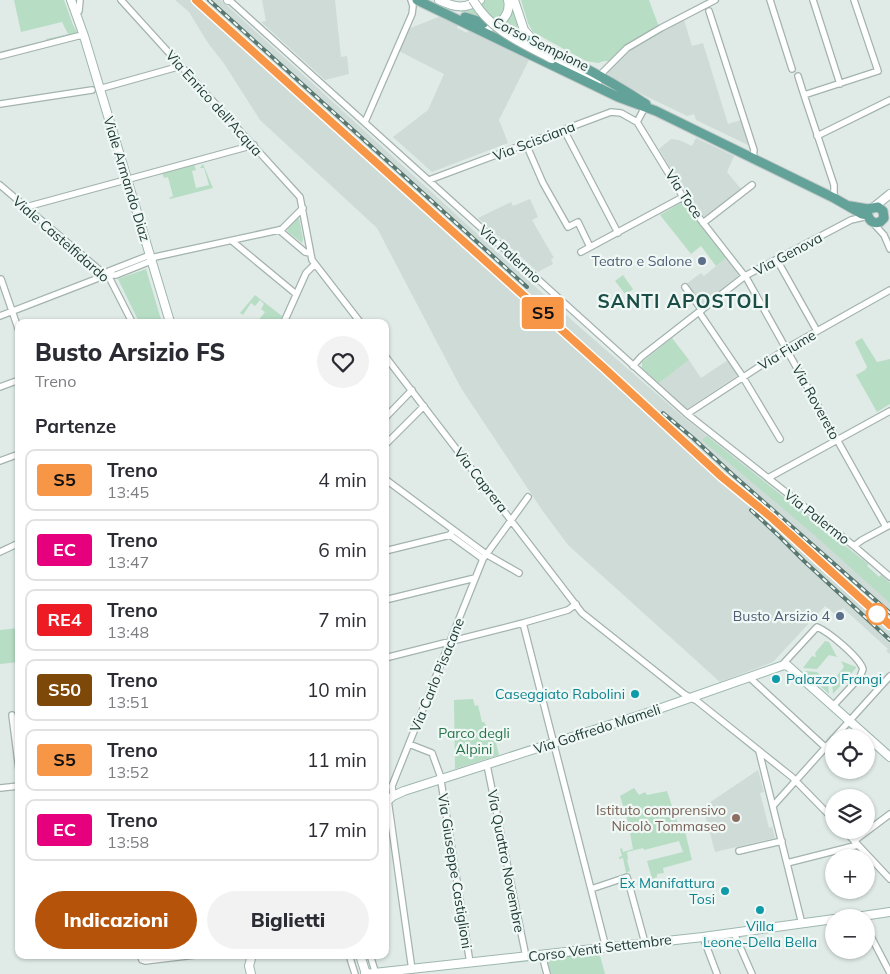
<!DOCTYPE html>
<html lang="it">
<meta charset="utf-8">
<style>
:root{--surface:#fff;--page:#f2f2f3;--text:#2b2b33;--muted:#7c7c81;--line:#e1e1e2;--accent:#b45309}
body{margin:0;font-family:Mulish,sans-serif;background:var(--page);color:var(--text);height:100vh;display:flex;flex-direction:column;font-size:19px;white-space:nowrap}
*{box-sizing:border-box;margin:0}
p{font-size:16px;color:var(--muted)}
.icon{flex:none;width:28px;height:28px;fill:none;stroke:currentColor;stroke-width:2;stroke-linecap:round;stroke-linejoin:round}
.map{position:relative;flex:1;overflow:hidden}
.side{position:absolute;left:15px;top:319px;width:374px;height:640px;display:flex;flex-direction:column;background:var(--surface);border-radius:10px;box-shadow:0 1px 4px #0004}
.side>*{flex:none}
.badge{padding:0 10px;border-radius:4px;font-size:18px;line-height:32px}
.fabs{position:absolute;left:825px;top:729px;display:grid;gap:10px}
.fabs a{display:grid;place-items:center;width:50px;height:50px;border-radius:50%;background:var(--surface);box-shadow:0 1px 4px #0004;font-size:25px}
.map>.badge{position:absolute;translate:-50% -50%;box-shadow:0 0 0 2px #fff}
h2{padding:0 20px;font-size:19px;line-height:45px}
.round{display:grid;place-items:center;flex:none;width:52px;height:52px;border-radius:26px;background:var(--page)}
.head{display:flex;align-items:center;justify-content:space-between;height:85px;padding:0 20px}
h1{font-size:24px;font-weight:800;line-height:38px}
.action{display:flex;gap:10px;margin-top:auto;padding:10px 20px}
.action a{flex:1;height:58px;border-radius:30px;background:var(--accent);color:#fff;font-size:20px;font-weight:800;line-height:58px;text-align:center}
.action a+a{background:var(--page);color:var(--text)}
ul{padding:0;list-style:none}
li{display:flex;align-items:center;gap:15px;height:62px;margin:0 10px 8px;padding:0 10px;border:2px solid var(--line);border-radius:10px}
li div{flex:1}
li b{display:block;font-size:19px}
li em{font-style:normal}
li .badge{min-width:55px;font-weight:700;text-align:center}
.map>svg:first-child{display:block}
.built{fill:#cedbd6}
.green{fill:#b7ddc5}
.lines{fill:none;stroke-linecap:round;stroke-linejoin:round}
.street-casing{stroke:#a3b3af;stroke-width:8}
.secondary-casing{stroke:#9eb7b0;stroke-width:10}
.primary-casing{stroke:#c1c8c7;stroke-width:11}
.street{stroke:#fff;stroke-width:5.5}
.secondary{stroke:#fff;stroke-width:8}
.primary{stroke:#63a298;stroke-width:9}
.rail-casing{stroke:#5a7872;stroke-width:4}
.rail{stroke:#f0f8f5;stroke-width:2;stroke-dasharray:5.5;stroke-linecap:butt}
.secondary-bridge-casing{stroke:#9eb7b0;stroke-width:10;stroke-linecap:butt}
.secondary-bridge{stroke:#fff;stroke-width:8}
.line-casing{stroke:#fff;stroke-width:11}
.line{stroke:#f79647;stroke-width:8}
.service-dot{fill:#5c6f8a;stroke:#f0f8f5;stroke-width:2}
.stop-dot{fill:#fff;stroke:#f79647;stroke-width:2.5}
.culture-dot{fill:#0f9aa8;stroke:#f0f8f5;stroke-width:2}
.education-dot{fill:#8d6e63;stroke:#f0f8f5;stroke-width:2}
.labels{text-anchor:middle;stroke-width:4.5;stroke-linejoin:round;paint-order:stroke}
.street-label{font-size:14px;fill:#203c37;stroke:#f0f8f5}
.service-label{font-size:14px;fill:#4e5e75;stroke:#f0f8f5;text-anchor:end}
.culture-label{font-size:14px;fill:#0d838f;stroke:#f0f8f5;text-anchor:end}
.park-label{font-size:14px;fill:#29744d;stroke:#f0f8f5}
.education-label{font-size:14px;fill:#785e54;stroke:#f0f8f5;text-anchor:end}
.district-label{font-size:19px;font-weight:bold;letter-spacing:1px;fill:#1b4e47;stroke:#f0f8f5}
</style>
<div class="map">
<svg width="890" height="974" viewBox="0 0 890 974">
<rect width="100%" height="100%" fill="#e0ebe7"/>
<path class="built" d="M175,0H221L575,323L682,416L868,564L867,566L879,577L881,575L890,583V654L886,651L888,649L843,608L836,615L825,606L773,662L720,682L568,545L542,510L461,388L377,228L260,120L225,65L208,43L189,12Z
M262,0H335L341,57L347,56L349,74L325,80L261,22L266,21Z
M441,16L458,23L457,28L467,33L469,29L530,58L499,120L508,143L432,172L393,137L428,110L444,74L399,51L408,29Z
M684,20L692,46L703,43L728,124L741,120L748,145L696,120L694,114L687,116L621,84L607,73L624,53L660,31L666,29V27L677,24V22Z
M696,138L734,156L727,172L742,190L707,217H704L686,195L659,149L671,139L679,140L692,146Z
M530,199L538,217L532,220L554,258L551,259L553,264L538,272L478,218L511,202L513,206Z
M726,258L739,275L702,305L686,284L701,273L704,276Z
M689,360L701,378L728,360L738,375L687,409L659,383Z
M758,770L764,792L760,793L769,828L772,827L775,838L715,852L703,807Z"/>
<path class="green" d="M14,0H64L73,25L78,34L48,43L46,39L68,34L62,22L21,32Z
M485,0H503L505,11L499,19L492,22L454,9L474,6Z
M521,0H649L659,27L637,39L609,61H604L598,63L586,61L533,32L528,23Z
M512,3L518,25L517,28L513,30L502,25Z
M194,164L196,170L192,171L196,188L209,185L204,168H200L203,164L213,188L170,199L169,198L173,196L168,177L164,178L162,173Z
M682,202L726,258L716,266L701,246L691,254L660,215Z
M299,218L303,239L302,243L288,232L287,230L295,219Z
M146,269L160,316L162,322H139L118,279Z
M623,275L633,289L626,295L615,281Z
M255,295L282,316L279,322H257L265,312L261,309L264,304L260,300L255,306L251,303L243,315L240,313Z
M672,338L689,360L659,383L642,368V362Z
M862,338L877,362L890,359V404L877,412L856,375L865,370L867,367L855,342Z
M707,436L868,564L867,566L879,577L881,575L890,583V603L812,533L702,440Z
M19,628V662L0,664V630Z
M825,641L829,642L837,657L829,655L817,669L803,668L812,656L816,657L815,653Z
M841,661L856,667V668L845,681L840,680L842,684L833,694L832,682L844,667Z
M805,671L817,672L828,681L829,694L805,672Z
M473,699L475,706L478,705L482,722H484L495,739L499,755L455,769L454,700Z
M634,788L639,795L645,792L647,795L667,791L678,824L683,823L692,860L663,868L664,873L657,874V877L652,879L647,861L683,852L679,841L644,850L643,848L627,852L628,859L627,860L630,871L626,873L623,858L619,859V857L622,856L620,849L622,848L623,852L633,849L628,822L620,796Z
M599,952L605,974H551L547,959Z"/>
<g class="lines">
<defs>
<path id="street" d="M121,0L300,197L312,260L360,322
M229,0L687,414L854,546L890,577
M770,0L792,69
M813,0L840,84
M79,11L80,0
M709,11L754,150L753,158
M0,56L78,36H84
M599,76L627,48L661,28L715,0
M798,76L804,95
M99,89L181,66
M0,104L92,90
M365,122L412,14L413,6L411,0
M637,122L645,107
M564,130L618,233
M817,136L890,100
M526,144L543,183L568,227L578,222L590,247
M429,180L611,112L621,113L637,122L683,197L747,279L886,527
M0,185L110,279L132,322
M834,198V185L804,95L878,71L854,0
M26,207L254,145
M703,223L752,185
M873,223L884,235L890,249
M279,230L305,252L310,253
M232,241L296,294
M581,252L683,197
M777,260L817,331
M105,275H116L151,261L155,257L279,230L282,229L303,208
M1,279L19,331
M685,287L702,310
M699,312L741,374L780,439
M0,316L96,279L109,271L150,255
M284,322L306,273L315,264
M385,356L582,613L684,694L697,701L792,777L834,820
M633,366L641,357L745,276L851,220L868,216
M0,387L19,380
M687,414L789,347L890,290
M385,418L412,390
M385,445L424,406
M0,461L19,454
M768,478L890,411
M385,479L486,554L519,573
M450,535L483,559
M854,546L862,540L890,525
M385,551L450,535L453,530
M0,552L19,543
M385,600L475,578
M523,623L606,948
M385,658L523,623L568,610L576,604
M782,665L817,627C829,632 859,657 863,669L860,677L833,706
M749,677L825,747
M12,715L19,770
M834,738L890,676
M409,744L432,753L440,775L470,963
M759,751L802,924
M487,765L526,957
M0,788L19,786
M393,796L392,786L483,559L528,497
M388,800L412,970
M773,806L834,738
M844,830L890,879
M854,841L890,814
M739,851L782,841
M787,863L858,845
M591,889L627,877L645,943
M866,927L890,973
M734,933L752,974
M703,937L717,974
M140,955L142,960L145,961L195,955
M349,955L355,974
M370,955L376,974
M542,955L547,974"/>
<path id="secondary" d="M71,0L84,36L170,322
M228,0H229
M439,0C455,8 465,9 480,0
M514,0L524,30L533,40
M478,28C494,30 512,18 508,0
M552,59L597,82
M874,207L890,194
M385,803L393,796L404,791L650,712L784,665L788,666L890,757
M849,918L890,912
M360,955L366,974
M251,974L249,966L252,955
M365,974L703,937L834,919"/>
<path id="primary" d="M417,0L618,97L656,111L834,198L862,214L868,215C869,221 874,224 880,222L884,218L883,211L878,207L868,209L850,206
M465,17L484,23
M504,30C554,50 601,75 646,104"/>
</defs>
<use href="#street" class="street-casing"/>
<use href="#secondary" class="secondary-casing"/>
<use href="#primary" class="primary-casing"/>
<use href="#street" class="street"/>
<use href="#secondary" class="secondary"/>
<use href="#primary" class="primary"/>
<defs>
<path id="rail" d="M196,0L603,367L722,477L772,518L890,625
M209,0L527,287
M663,413L693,438L732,474L890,613
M751,510L779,536L804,561L890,640"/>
</defs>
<use href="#rail" class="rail-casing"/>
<use href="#rail" class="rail"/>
<defs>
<path id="secondary-bridge" d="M473,0C491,31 522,43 552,59"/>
</defs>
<use href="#secondary-bridge" class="secondary-bridge-casing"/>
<use href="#secondary-bridge" class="secondary-bridge"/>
</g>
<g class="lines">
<defs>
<path id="line" d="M196,0L603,367L722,477L772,518L890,625"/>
</defs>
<use href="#line" class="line-casing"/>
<use href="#line" class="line"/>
</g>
<g class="service-dot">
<circle cx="702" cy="261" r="5"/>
<circle cx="840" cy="616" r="5"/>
</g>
<circle class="stop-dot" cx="877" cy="614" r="10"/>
<g class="culture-dot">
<circle cx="776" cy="679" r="5"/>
<circle cx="635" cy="694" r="5"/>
<circle cx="725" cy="891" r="5"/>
<circle cx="760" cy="910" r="5"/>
</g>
<circle class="education-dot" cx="736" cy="818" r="5"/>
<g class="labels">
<g class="street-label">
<text transform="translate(541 44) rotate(26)" y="5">Corso Sempione</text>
<text transform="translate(214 103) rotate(48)" y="5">Via Enrico dell'Acqua</text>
<text transform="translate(534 141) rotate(-21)" y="5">Via Scisciana</text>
<text transform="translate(127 179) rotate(73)" y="5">Viale Armando Diaz</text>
<text transform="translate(684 194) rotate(56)" y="5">Via Toce</text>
<text transform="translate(61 239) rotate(41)" y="5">Viale Castelfidardo</text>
<text transform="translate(510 254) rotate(42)" y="5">Via Palermo</text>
<text transform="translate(788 254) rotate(-28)" y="5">Via Genova</text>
<text transform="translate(787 350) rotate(-31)" y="5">Via Fiume</text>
<text transform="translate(816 402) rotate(61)" y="5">Via Rovereto</text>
<text transform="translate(481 480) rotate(52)" y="5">Via Caprera</text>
<text transform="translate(817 517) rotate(38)" y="5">Via Palermo</text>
<text transform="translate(437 675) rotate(-68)" y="5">Via Carlo Pisacane</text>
<text transform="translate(597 729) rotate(-18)" y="5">Via Goffredo Mameli</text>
<text transform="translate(506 861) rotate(79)" y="5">Via Quattro Novembre</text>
<text transform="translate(455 871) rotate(81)" y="5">Via Giuseppe Castiglioni</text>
<text transform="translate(600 948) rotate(-7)" y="5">Corso Venti Settembre</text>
</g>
<g class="service-label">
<text x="692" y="266">Teatro e Salone</text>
<text x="830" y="621">Busto Arsizio 4</text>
</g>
<g class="culture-label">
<text x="786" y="684" text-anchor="start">Palazzo Frangi</text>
<text x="625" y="699">Caseggiato Rabolini</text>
<text x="715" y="888">Ex Manifattura<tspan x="715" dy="16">Tosi</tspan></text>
<text x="760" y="931" text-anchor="middle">Villa<tspan x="760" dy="16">Leone-Della Bella</tspan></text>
</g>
<g class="park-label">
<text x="474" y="738">Parco degli<tspan x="474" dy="16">Alpini</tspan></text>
</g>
<g class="education-label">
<text x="726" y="815">Istituto comprensivo<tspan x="726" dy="16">Nicolò Tommaseo</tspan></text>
</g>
<g class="district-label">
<text x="684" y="308">SANTI APOSTOLI</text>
</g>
</g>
</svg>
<div class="fabs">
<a><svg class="icon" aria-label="locate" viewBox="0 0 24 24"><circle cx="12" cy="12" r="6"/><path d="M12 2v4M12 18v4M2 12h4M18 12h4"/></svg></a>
<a><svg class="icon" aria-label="layers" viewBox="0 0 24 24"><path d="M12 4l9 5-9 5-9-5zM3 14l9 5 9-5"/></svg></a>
<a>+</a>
<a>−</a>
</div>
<b class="badge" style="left:543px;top:313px;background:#f79647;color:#111">S5</b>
<section class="side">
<div class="head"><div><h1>Busto Arsizio FS</h1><p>Treno</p></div><a class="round"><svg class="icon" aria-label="heart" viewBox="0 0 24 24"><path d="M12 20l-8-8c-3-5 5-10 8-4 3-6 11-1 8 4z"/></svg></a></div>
<h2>Partenze</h2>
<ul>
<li><span class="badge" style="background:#f79647;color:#111">S5</span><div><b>Treno</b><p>13:45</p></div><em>4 min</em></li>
<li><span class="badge" style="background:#e6007e;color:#fff">EC</span><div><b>Treno</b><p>13:47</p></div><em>6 min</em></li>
<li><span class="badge" style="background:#ed1c24;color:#fff">RE4</span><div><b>Treno</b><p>13:48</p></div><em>7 min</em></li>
<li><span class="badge" style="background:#7d4808;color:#fff">S50</span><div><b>Treno</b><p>13:51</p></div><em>10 min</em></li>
<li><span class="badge" style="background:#f79647;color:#111">S5</span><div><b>Treno</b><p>13:52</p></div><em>11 min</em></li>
<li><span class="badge" style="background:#e6007e;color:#fff">EC</span><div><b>Treno</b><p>13:58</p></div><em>17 min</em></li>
</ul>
<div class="action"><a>Indicazioni</a><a>Biglietti</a></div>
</section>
</div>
